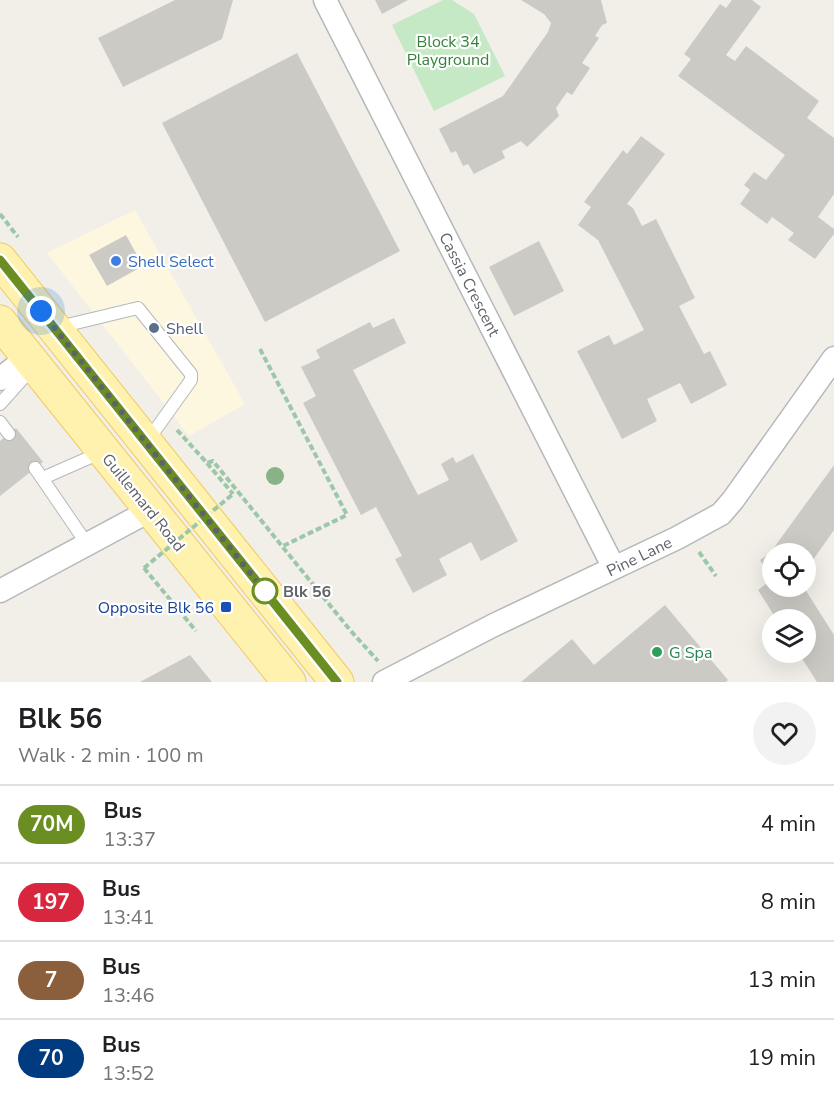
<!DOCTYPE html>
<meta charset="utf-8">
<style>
:root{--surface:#fff;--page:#f2f2f2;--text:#202124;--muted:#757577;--line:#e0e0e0}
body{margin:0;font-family:"Nunito Sans",sans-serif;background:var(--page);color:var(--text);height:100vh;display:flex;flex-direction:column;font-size:22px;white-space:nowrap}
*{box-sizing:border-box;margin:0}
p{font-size:20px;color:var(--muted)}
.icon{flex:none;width:33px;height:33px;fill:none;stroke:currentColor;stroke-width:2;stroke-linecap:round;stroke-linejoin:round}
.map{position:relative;height:682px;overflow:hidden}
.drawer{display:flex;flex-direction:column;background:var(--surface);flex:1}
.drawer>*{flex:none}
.badge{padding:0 12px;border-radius:20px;font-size:21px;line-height:39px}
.tools{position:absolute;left:762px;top:543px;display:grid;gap:12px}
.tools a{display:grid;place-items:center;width:54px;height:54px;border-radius:50%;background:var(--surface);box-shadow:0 6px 24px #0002;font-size:30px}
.you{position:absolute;width:30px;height:30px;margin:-15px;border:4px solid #fff;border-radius:50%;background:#1a73e8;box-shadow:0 0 0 9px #1a73e833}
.map>.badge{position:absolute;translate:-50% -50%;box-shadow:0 0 0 3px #fff}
.round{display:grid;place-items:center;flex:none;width:63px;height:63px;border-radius:32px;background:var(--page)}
.head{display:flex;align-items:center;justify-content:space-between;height:102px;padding:0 18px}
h1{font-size:28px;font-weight:700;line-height:45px}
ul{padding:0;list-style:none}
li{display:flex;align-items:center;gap:18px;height:78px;padding:0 18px;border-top:2px solid var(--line)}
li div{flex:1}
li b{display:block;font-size:22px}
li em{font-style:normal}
li .badge{min-width:66px;font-weight:700;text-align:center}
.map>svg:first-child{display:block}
.commercial{fill:#fef7e0}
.green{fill:#c5e8c5}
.building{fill:#cccac5}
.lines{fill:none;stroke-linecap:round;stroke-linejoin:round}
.lane-casing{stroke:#b5b8bc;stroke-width:14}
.street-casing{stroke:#b5b8bc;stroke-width:25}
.primary-casing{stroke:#f2c960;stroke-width:35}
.path{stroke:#9cc7a9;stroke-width:4;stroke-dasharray:6 3;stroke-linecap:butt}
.lane{stroke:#fff;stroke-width:12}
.street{stroke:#fff;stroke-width:22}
.primary{stroke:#fff2af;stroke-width:33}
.path-bridge{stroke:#9cc7a9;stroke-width:4;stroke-dasharray:6 3;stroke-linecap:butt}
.tree{fill:#89b387}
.line-casing{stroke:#fff;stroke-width:14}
.line{stroke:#6b8e23;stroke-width:9}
.walk{stroke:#5f6368;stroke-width:6;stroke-dasharray:0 10.8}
.shop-dot{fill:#3f7fe0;stroke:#fff;stroke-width:2}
.service-dot{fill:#5c6f8a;stroke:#fff;stroke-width:2}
.stop-dot{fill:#fff;stroke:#6b8e23;stroke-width:3}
.transit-dot{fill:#1a4fb4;stroke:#fff;stroke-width:2}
.leisure-dot{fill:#2e9e5b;stroke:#fff;stroke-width:2}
.labels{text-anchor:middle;stroke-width:4.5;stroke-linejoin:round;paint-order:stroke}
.park-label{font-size:16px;fill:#348238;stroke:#fff}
.shop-label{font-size:16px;fill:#366cbe;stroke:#fff;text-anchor:start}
.street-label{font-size:16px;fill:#5f6368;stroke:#fff}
.service-label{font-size:16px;fill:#4e5e75;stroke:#fff;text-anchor:start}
.stop-label{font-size:16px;font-weight:bold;fill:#5f6368;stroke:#fff;text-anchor:start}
.transit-label{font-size:16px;fill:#164399;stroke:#fff;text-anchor:end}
.leisure-label{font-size:16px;fill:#27864d;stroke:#fff;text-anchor:start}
</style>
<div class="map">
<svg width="834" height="682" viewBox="0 0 834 682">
<rect width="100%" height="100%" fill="#f1efe8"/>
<path class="commercial" d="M135,210L245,404L189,436L47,253Z"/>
<path class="green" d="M443,0H452L474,14L505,76L434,111L392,25Z"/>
<path class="building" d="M175,0H233L222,39L123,87L98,38Z
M375,0H408L382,14Z
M521,0H601L607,23L602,25L595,36L599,38L582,63L590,68L572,95L567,92L556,108L559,116L527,147L521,141L502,151L505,158L474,174L468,164L463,166L456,151L451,153L439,129L503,96L548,32L551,23L544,14Z
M732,0H752L761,7L726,55L735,61L746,46L819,101L807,118L834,138V194L818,217L834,229V234L815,259L788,240L794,233L772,217L767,224L740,204L750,190L744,185L754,172L766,180L785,155L678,76L691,59L684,54L720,4L726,8Z
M297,53L400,251L265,322L162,123Z
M641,136L665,154L627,204L633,208L642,226L656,219L695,298L679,306L704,354L710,351L727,385L691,404L680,383L647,399L657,421L622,439L577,351L609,335L614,345L644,330L598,240L578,225L591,207L584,202L623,150L627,154Z
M126,235L143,266L107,286L89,255Z
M539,241L564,291L514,316L489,267Z
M394,318L406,343L353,370L418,495L449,480L441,464L453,457L456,463L473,454L518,541L481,561L471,542L439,559L447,575L413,593L395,559L402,556L376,507L361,515L303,403L316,396L301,367L320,358L316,350L370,322L373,328Z
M16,428L43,462L0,496V441Z
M834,465V530L806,570V554H772V586H803L834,635V682H817L798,652H806V620H777L758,590L767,583L764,577L769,574L760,560L770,553Z
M665,605L728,680L726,682H521L572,639L594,665Z
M190,655L212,682H140Z"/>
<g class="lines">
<defs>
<path id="lane" d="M59,327L138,308L191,374V380L146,443
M0,404L25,376L35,369
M0,422L9,434
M35,468L87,544
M43,478L102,452"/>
<path id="street" d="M325,0L614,568
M0,379L28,357
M0,591L151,510
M384,682L492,626L677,538L721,514L733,500L834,358"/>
<path id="primary" d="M0,260L337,682
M0,322L289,682"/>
</defs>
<use href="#lane" class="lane-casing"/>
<use href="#street" class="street-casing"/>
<use href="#primary" class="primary-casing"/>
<path class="path" d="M0,214L18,237
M260,349L347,515L281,547
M177,430L207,463L213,461L350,630L378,661
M207,463L233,494
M699,552L716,576
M144,568L196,631"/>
<use href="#lane" class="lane"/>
<use href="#street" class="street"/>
<use href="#primary" class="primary"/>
<path class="path-bridge" d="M144,568L233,494"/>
</g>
<circle class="tree" cx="275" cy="476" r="9"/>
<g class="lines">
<defs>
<path id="line" d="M0,260L337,682"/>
</defs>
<use href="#line" class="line-casing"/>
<use href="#line" class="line"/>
<path class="walk" d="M41,311L266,593L265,591"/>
</g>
<circle class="shop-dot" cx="116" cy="261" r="6"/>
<circle class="service-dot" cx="154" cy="328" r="6"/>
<circle class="stop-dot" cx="265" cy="591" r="12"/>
<rect class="transit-dot" x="220" y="601" width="12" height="12" rx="3"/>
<circle class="leisure-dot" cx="657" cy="652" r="6"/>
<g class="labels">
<g class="park-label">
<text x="448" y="47">Block 34<tspan x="448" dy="18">Playground</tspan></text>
</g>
<g class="shop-label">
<text x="128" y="267">Shell Select</text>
</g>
<g class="street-label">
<text transform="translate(470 284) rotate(63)" y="6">Cassia Crescent</text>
<text transform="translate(144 502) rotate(51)" y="6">Guillemard Road</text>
<text transform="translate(639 556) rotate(-26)" y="6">Pine Lane</text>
</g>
<g class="service-label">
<text x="166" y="334">Shell</text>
</g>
<g class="stop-label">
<text x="283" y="597">Blk 56</text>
</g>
<g class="transit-label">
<text x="214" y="613">Opposite Blk 56</text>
</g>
<g class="leisure-label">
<text x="669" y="658">G Spa</text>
</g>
</g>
</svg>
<div class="tools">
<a><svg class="icon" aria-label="locate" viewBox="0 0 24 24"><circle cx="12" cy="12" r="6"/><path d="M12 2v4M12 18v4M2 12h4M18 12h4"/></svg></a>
<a><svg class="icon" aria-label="layers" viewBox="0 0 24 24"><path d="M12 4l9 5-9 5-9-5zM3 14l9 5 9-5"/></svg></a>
</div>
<div class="you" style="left:41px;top:311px"></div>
</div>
<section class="drawer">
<div class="head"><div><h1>Blk 56</h1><p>Walk · 2 min · 100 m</p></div><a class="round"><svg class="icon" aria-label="heart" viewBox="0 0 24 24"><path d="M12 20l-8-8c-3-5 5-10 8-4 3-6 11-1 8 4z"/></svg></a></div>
<ul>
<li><span class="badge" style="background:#6b8e23;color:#fff">70M</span><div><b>Bus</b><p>13:37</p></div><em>4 min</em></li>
<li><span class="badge" style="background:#d7263d;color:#fff">197</span><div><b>Bus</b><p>13:41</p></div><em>8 min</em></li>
<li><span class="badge" style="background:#8b5e3c;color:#fff">7</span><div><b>Bus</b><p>13:46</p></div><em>13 min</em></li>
<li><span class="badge" style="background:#003b80;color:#fff">70</span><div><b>Bus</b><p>13:52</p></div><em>19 min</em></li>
</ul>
</section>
